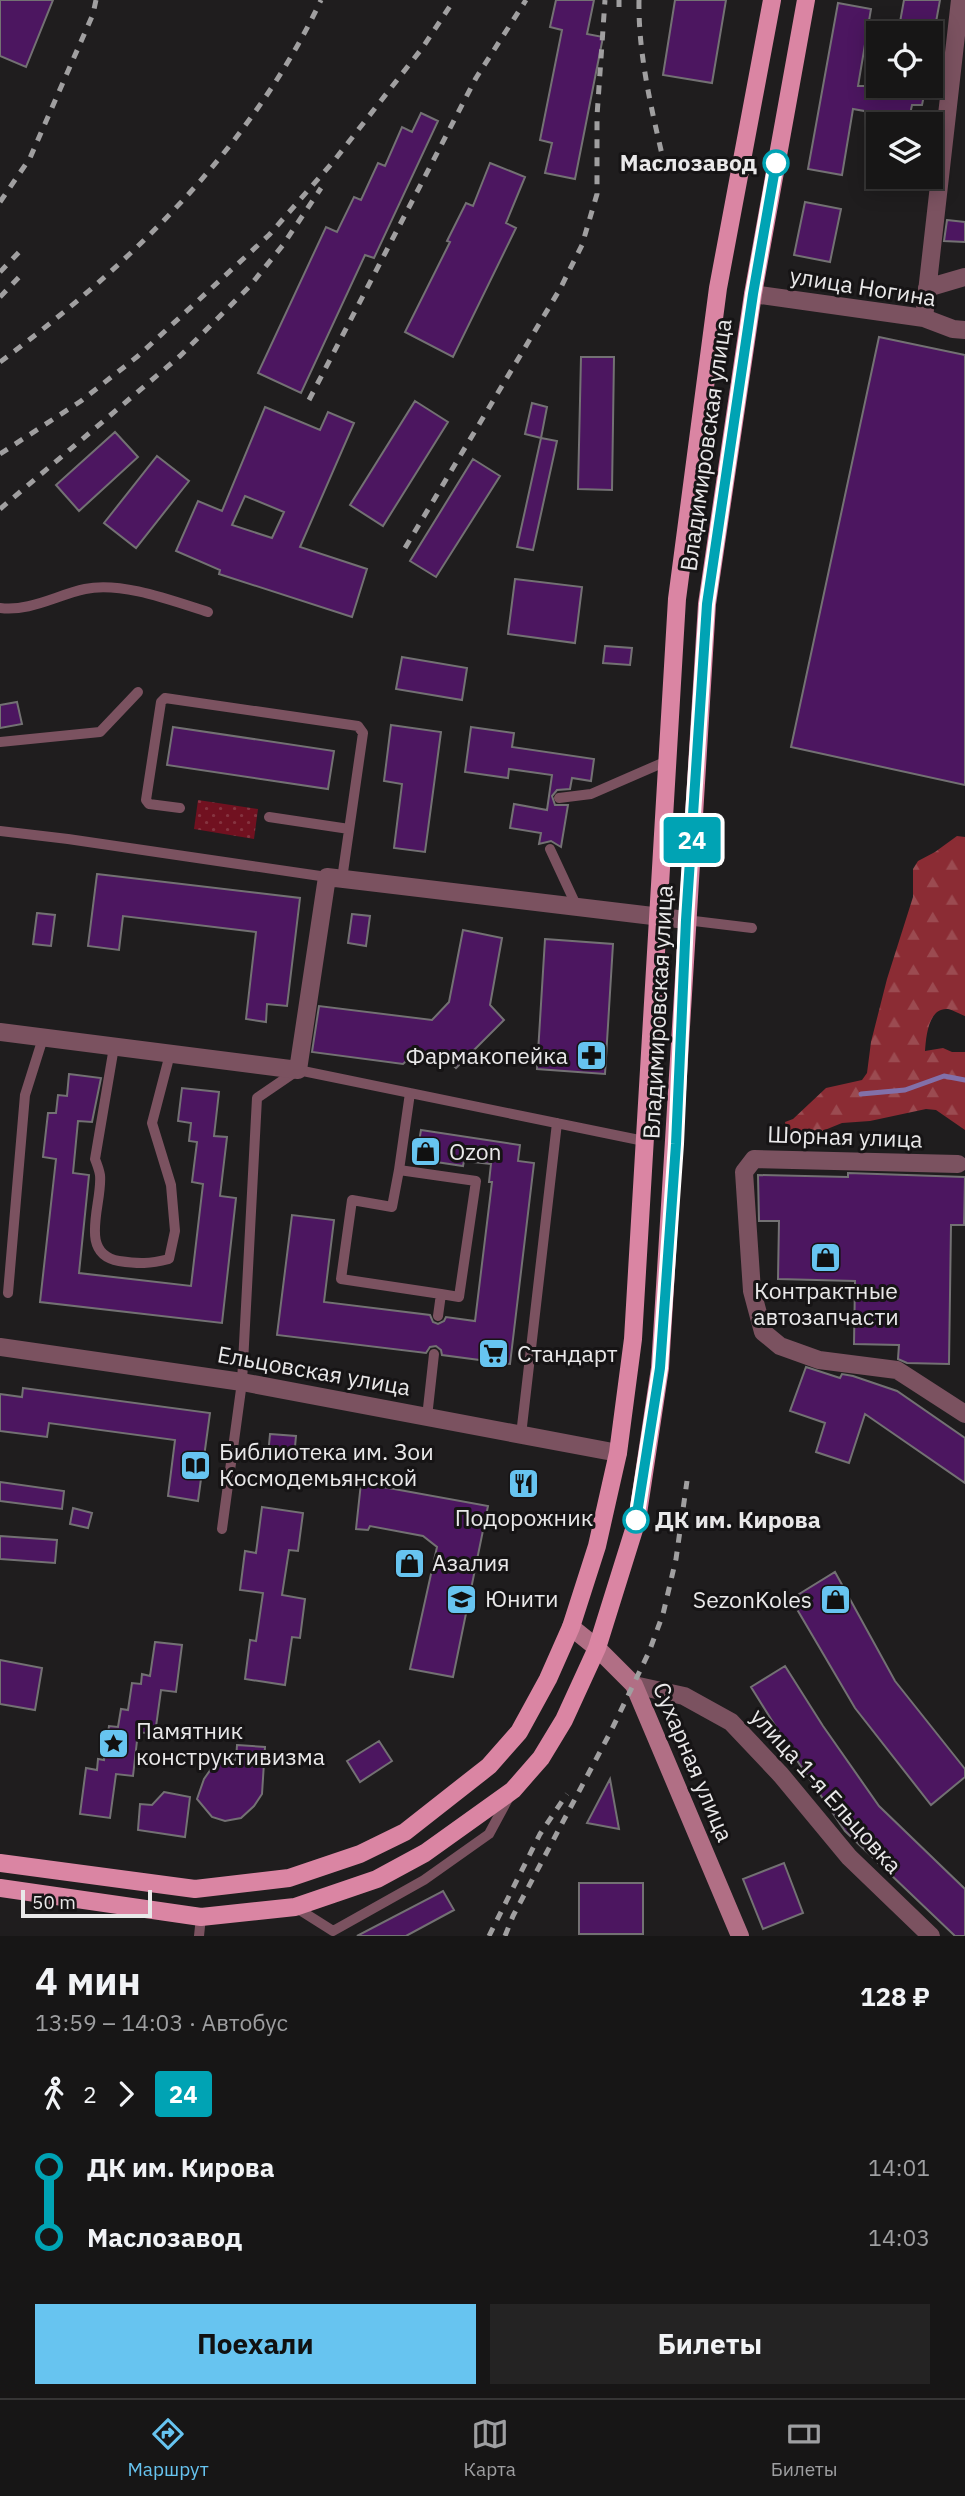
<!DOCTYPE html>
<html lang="ru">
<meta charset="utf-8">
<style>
:root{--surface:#171616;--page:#242323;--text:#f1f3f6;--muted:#9e9fa1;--line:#363535;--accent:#67c4f0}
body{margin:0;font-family:"IBM Plex Sans",sans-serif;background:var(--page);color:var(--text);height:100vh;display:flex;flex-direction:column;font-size:26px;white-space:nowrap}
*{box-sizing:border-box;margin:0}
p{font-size:23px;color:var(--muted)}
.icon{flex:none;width:38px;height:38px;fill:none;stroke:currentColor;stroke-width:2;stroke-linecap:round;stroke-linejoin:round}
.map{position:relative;height:1936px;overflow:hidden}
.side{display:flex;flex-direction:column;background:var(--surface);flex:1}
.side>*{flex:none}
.badge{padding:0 14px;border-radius:5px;font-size:24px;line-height:46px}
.buttons{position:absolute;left:866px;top:21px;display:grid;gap:14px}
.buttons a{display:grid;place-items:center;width:77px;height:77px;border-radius:0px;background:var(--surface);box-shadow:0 4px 18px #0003,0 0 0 2px var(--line);font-size:35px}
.scale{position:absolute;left:21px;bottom:18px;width:131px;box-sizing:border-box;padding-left:7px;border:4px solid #e9e8e9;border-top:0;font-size:19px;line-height:24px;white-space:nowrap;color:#e9e8e9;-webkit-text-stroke:5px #161415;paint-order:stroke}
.map>.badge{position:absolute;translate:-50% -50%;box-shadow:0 0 0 4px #fff}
.legs{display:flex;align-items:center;gap:10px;height:77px;padding:0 35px;font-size:23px}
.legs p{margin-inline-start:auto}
.head{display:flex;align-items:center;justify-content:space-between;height:119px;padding:0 35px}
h1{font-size:38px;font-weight:700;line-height:52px}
.primary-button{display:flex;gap:14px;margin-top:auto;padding:14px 35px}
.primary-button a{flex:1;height:80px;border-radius:0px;background:var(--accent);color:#111;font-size:28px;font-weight:700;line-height:80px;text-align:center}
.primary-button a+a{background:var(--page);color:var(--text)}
ul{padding:0 35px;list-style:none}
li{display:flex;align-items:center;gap:24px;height:70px;font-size:26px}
li i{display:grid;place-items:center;width:10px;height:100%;margin:0 9px;background:currentColor}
li i::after{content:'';width:18px;height:18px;margin:-9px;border:5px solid;border-radius:50%;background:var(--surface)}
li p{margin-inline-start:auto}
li:first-child i{background:linear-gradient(#0000 50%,currentColor 0)}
li:last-child i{background:linear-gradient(currentColor 50%,#0000 0)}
.menu{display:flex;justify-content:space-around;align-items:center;height:98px;border-top:2px solid var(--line);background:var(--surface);font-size:19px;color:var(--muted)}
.menu a{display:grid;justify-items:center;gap:4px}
.menu .active{color:var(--accent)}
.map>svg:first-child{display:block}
.forest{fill:url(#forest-firs)}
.park{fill:url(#park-dots)}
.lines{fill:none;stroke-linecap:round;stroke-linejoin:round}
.stream{stroke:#8270a9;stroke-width:5}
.building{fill:#4c1660;stroke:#737173;stroke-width:2;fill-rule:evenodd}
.lane{stroke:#7b5260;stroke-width:10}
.street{stroke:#7b5260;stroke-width:18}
.secondary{stroke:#b16f85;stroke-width:18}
.primary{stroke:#da85a3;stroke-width:18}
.rail{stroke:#a09fa0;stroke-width:5;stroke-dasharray:9 9;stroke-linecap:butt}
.line-1-casing{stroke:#fff;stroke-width:16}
.line-1{stroke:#00a3b4;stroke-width:10}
.stop-1-dot{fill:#fff;stroke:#00a3b4;stroke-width:3.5}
.labels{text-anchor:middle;stroke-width:6;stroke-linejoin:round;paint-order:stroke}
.stop-label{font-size:23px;font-weight:bold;fill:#e9e8e9;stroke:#161415;text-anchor:end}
.street-label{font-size:23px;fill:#e9e8e9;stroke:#161415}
.poi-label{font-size:23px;fill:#e9e8e9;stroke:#161415;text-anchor:start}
</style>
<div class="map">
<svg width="965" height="1936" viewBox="0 0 965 1936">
<defs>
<pattern id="forest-firs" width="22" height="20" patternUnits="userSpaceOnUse" patternTransform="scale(1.75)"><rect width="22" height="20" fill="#8b2c34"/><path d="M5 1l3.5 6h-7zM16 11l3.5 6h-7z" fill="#9b4b51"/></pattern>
<pattern id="park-dots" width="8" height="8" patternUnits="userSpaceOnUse" patternTransform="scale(1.75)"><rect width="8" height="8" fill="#711120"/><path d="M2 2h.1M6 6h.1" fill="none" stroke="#853440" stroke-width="1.8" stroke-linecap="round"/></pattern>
</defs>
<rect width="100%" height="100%" fill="#1f1d1e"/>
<path class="forest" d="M957,836L965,837V1016C960,1014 953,1010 948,1009C928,1007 926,1038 925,1051L943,1048L952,1052H965V1130L936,1110L926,1109L870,1121L842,1123L815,1134L786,1132L785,1122L793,1119L826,1088L862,1080L867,1073L871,1042L887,979L913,897V869L918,861L935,852Z"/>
<path class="park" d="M198,800L258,809L254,839L194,829Z"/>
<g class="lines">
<path class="stream" d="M861,1094L905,1090L944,1076L965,1080"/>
</g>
<path class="building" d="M0,0H53L26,67L0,56Z
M556,0H594L587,34L603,37L575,179L545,173L552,143L540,140L562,30L550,27Z
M675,0H726L712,83L663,75Z
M904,0H940L934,33H898Z
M838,3L871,9L858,86H926L922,105H912L909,119L853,109L842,175L808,169Z
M421,113L438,121L374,258L365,255L301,393L258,373L326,227L337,232L354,197L361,200L378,163L385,166L402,127L412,132Z
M490,163L525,177L506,223L516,228L453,357L405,332L450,242L447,241L466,203L473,206Z
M805,202L841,209L830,262L794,255Z
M947,220L965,222V242L944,241Z
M879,337L965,355V785L791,747Z
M581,357H614L612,490L578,489Z
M415,401L448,422L383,526L350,505Z
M532,403L547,407L541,438L525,434Z
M265,407L320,430L328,412L354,423L300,547L367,569L352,617L219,574L220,570L176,551L198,501L222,511ZM245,496L284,512L272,538L232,525Z
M115,432L138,457L79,511L56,485Z
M541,438L557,441L533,550L517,547Z
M157,456L189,481L136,548L104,523Z
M473,459L500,476L436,577L410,561Z
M515,579L582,587L575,643L508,634Z
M605,646L632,648L630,665L603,663Z
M402,657L467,668L462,700L396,689Z
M17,702L22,724L0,728V705Z
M391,725L441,732L425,852L394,848L402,784L384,781Z
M173,727L334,751L328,789L167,765Z
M471,727L514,733L512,747L594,759L591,781L572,778L570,789L557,790L552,796L555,805H568L561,847L551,841L539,844L541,833L510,828L514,804L547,810L552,775L509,769L508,778L465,772Z
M97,874L300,898L287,1006L267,1004L266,1022L246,1019L256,932L123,916L119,950L88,946Z
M37,913L55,915L51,946L33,944Z
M352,914L370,916L366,946L348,943Z
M463,930L502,938L490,1005L504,1020L456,1068L442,1054H414L403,1064L312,1052L319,1006L432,1020L449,1002Z
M545,939L613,944L605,1074L537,1069Z
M69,1074L101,1078L92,1122L78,1121L73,1173L89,1175L79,1273L191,1286L203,1184L192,1182L197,1142L189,1141L191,1123L178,1121L182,1088L219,1092L214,1136L227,1137L220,1196L236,1198L222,1323L40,1302L56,1159L43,1157L48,1113H56L58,1095L67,1096Z
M421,1130L520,1145L518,1161L534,1163L510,1364L442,1355L441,1350L436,1346L430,1347L426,1353L277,1335L292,1215L334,1220L324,1302L430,1315L433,1322L438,1324L444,1321L446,1317L475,1321L492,1182H489L491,1164L464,1161L463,1166L416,1159Z
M848,1173L965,1177L964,1225H951L949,1364L907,1363L898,1359L899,1345L854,1344L855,1281L778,1279L779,1221H759L758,1175L848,1177Z
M806,1367L840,1378L842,1374L853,1376L897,1391L965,1438V1483L865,1414L849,1463L816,1452L825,1423L790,1411Z
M23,1388L210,1413L198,1501L168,1496L175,1440L49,1423L47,1437L0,1431V1394L22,1397Z
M270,1434L296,1436L294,1457L268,1456Z
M0,1482L64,1491L62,1509L0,1501Z
M361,1483L488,1506L453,1677L410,1669L437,1547L423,1536L370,1526L368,1530L356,1529Z
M262,1507L303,1513L298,1551L289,1550L282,1595L305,1599L300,1638L292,1637L285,1685L245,1679L250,1640L256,1641L263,1593L240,1590L245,1551L256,1553Z
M73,1508L92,1513L88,1528L70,1524Z
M0,1536L57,1540L55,1563L0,1559Z
M835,1572L895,1681L965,1769V1777L931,1805L855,1708L791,1599Z
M155,1642L182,1645L176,1692L161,1690L155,1734L138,1732L133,1776L116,1774L110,1818L80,1814L86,1768L97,1770L98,1759L104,1760L109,1726L118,1727L121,1709L128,1710L132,1683L141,1684L142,1674L150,1676Z
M0,1660L42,1668L35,1710L0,1704Z
M785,1666L823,1726L879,1806L965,1889V1936H955L845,1831L794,1756L751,1687Z
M379,1741L392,1761L360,1782L347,1761Z
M237,1745L265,1747L262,1794L254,1806L241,1818L225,1821L212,1817L197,1799L204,1779L211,1769L222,1762L236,1760Z
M610,1779L619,1829L587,1823Z
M164,1792L190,1797L185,1837L138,1830L140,1804L152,1805Z
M784,1863L803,1913L763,1929L743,1879Z
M579,1883H643V1934H579Z
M443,1891L454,1910L406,1936H357Z"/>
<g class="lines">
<path class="lane" d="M0,608C29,612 57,595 85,589C121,581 173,601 208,612
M0,742L100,732L138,692
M559,798L591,794L667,761
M180,808L149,804L146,800L161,702L165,698L358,726L363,733L342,879
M269,817L349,829
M0,831L68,839L327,877
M550,849L577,907
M686,920L752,928
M114,1047L95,1159C97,1164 99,1169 100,1175C103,1203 77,1254 119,1261C139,1264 149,1264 169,1259L175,1231L171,1185L152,1123L170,1054
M410,1093L399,1170L476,1181L459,1297L441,1294L438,1316
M399,1170L392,1207L352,1200L341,1279L441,1294
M8,1293L25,1095L43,1038
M427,1417L434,1354
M521,1435L557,1123
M222,1529L242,1382L257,1098L298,1070L644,1141
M295,1907L333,1931L424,1880L489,1834L509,1797
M199,1936L201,1917"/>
<path class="street" d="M927,288L965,277
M753,294L924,318L953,329L965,330
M924,318L960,0
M0,1032L298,1070L327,877L686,920
M958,1164L754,1159L744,1172L752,1291L763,1332L780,1346L819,1360L897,1370L965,1414
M0,1347L242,1382L618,1453
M634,1685L684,1696L731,1722L781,1775L849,1857L931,1936"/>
<path class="secondary" d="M571,1627L597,1648L634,1685L740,1936"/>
<path class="primary" d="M0,1863L195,1889L289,1878L360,1854L405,1832L489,1766L519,1732L548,1679L571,1627L597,1546L618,1453L633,1339L677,599L718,288L772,0
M0,1888L201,1917L295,1907L377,1879L425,1853L513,1790L541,1758L564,1720L597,1648L637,1520L660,1368L707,604L753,294L806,0"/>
<path class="rail" d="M619,0V7
M639,0C638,59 654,119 667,176
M0,202L30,158L93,14L96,0
M0,272L22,249
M0,297L21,275
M0,362C129,266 252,147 321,0
M309,400L476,78L526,0
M0,454L81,401L138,356L269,235L333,162L423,47L454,0
M0,509L180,356L249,287L283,245L321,188
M405,548L560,289L582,245L597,194V116L605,0
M489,1936L540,1834L567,1794
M505,1936L513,1916L611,1731L649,1652L663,1614L676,1559L687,1481"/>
</g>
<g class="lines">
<defs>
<path id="line-1" d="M636,1520L660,1368L676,1144L686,920L707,604L753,294L776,163"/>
</defs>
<use href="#line-1" class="line-1-casing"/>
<use href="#line-1" class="line-1"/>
</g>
<defs>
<symbol id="pharmacy-square" viewBox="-11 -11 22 22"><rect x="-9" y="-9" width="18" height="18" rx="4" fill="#67c4f0" stroke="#161415"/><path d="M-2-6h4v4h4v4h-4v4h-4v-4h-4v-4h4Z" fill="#111"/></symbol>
<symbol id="shop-square" viewBox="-11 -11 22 22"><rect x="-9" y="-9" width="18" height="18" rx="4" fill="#67c4f0" stroke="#161415"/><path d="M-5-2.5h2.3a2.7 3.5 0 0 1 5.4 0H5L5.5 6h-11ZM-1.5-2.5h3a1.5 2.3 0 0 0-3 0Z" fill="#111"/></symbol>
<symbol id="supermarket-square" viewBox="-11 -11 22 22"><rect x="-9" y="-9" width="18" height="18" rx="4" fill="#67c4f0" stroke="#161415"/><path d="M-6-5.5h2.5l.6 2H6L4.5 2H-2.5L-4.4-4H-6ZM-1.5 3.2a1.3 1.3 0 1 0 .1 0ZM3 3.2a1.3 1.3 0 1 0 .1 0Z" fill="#111"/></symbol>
<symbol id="library-square" viewBox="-11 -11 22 22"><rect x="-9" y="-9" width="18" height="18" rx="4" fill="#67c4f0" stroke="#161415"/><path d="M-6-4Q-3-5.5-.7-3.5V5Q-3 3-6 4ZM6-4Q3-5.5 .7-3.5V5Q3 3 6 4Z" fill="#111"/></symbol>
<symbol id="restaurant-square" viewBox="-11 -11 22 22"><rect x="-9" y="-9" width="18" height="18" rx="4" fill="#67c4f0" stroke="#161415"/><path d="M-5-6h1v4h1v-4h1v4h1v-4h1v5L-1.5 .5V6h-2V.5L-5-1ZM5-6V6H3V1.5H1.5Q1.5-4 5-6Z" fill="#111"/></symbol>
<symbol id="school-square" viewBox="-11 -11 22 22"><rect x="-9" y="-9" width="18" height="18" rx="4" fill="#67c4f0" stroke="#161415"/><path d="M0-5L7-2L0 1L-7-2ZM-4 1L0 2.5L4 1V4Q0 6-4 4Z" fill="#111"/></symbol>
<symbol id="sight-square" viewBox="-11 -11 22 22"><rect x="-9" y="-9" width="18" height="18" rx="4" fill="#67c4f0" stroke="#161415"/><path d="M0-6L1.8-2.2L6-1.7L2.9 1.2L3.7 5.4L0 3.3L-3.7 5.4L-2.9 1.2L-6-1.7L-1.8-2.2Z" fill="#111"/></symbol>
</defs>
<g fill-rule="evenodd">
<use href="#pharmacy-square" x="574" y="1038" width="35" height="35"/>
<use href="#shop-square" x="408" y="1134" width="35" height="35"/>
<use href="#shop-square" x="808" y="1240" width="35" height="35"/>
<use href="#supermarket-square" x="476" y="1336" width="35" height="35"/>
<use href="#library-square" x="178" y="1448" width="35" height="35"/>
<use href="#restaurant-square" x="506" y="1466" width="35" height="35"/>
<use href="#shop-square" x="392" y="1546" width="35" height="35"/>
<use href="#school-square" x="444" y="1582" width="35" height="35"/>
<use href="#shop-square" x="818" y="1582" width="35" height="35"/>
<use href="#sight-square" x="96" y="1726" width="35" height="35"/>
</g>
<g class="stop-1-dot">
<circle cx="776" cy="163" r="12"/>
<circle cx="636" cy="1520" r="12"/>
</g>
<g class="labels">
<g class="stop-label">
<text x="757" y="171">Маслозавод</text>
<text x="655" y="1528" text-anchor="start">ДК им. Кирова</text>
</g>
<g class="street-label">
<text transform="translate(863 287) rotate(9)" y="8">улица Ногина</text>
<text transform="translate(706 445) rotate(-82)" y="8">Владимировская улица</text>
<text transform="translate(658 1012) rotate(-87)" y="8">Владимировская улица</text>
<text transform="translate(845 1137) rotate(2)" y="8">Шорная улица</text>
<text transform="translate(314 1371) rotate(10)" y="8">Ельцовская улица</text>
<text transform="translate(693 1762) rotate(67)" y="8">Сухарная улица</text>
<text transform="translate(826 1791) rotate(48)" y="8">улица 1-я Ельцовка</text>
</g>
<g class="poi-label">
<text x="568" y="1064" text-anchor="end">Фармакопейка</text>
<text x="449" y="1160">Ozon</text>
<text x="826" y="1299" text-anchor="middle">Контрактные<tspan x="826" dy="26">автозапчасти</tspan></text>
<text x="517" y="1362">Стандарт</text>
<text x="219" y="1460">Библиотека им. Зои<tspan x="219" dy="26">Космодемьянской</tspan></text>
<text x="524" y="1526" text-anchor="middle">Подорожник</text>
<text x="432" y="1571">Азалия</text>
<text x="485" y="1607">Юнити</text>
<text x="812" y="1608" text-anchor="end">SezonKoles</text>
<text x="136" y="1739">Памятник<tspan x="136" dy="26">конструктивизма</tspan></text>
</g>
</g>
</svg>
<div class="buttons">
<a><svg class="icon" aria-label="locate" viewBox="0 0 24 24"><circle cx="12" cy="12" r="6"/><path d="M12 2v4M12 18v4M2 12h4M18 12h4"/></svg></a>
<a><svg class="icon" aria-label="layers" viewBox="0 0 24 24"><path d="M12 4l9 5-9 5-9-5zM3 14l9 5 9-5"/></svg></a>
</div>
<div class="scale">50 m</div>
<b class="badge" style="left:692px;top:840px;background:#00a3b4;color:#fff">24</b>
</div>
<section class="side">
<div class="head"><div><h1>4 мин</h1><p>13:59 – 14:03 · Автобус</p></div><b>128 ₽</b></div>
<div class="legs"><svg class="icon" aria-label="walk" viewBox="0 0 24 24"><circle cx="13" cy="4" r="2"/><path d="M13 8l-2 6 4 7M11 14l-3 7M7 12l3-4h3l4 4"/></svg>2<svg class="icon" aria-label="forward" viewBox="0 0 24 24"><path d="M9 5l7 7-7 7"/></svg><b class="badge" style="background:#00a3b4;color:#fff">24</b></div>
<ul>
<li><i style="color:#00a3b4"></i><b>ДК им. Кирова</b><p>14:01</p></li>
<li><i style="color:#00a3b4"></i><b>Маслозавод</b><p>14:03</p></li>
</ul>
<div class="primary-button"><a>Поехали</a><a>Билеты</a></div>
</section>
<nav class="menu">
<a class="active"><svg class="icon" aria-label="directions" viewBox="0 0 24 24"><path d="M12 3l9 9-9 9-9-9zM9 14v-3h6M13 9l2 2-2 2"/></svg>Маршрут</a>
<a><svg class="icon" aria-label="map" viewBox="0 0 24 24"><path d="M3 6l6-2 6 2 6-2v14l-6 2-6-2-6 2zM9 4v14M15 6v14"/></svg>Карта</a>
<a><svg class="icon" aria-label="tickets" viewBox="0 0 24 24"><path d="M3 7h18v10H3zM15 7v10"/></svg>Билеты</a>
</nav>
